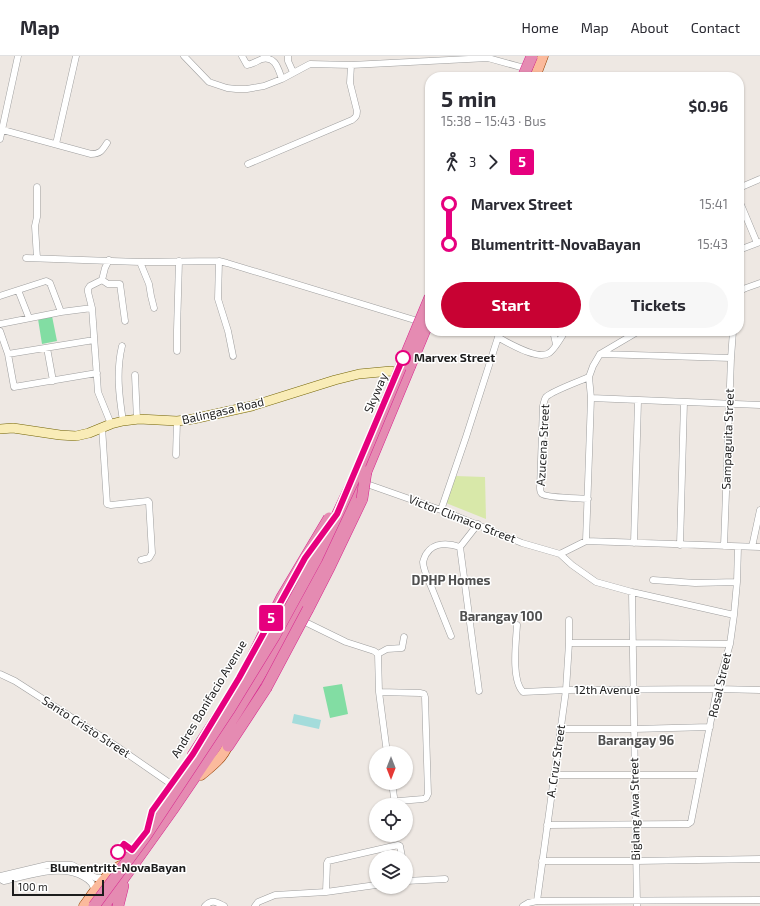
<!DOCTYPE html>
<meta charset="utf-8">
<style>
:root{--surface:#fff;--page:#f7f7f7;--text:#2b2b33;--muted:#7c7c81;--line:#e1e1e2;--accent:#c80233}
body{margin:0;font-family:"Exo 2",sans-serif;background:var(--page);color:var(--text);height:100vh;display:flex;flex-direction:column;font-size:15px;white-space:nowrap}
*{box-sizing:border-box;margin:0}
p{font-size:13px;color:var(--muted)}
.icon{flex:none;width:22px;height:22px;fill:none;stroke:currentColor;stroke-width:2;stroke-linecap:round;stroke-linejoin:round}
.map{position:relative;flex:1;overflow:hidden}
.details{position:absolute;left:425px;top:16px;width:319px;height:264px;display:flex;flex-direction:column;background:var(--surface);border-radius:16px;box-shadow:0 1px 3px #0004}
.details>*{flex:none}
.badge{padding:0 8px;border-radius:3px;font-size:14px;line-height:26px}
.needle{width:26px;rotate:180deg}
.controls{position:absolute;left:369px;top:690px;display:grid;gap:8px}
.controls a{display:grid;place-items:center;width:44px;height:44px;border-radius:50%;background:var(--surface);box-shadow:0 1px 3px #0004;font-size:20px}
.scale{position:absolute;left:12px;bottom:10px;width:92px;box-sizing:border-box;padding-left:4px;border:2px solid #1d1d1d;border-top:0;font-size:11px;line-height:14px;white-space:nowrap;color:#1d1d1d;-webkit-text-stroke:3px #fff;paint-order:stroke}
.map>.badge{position:absolute;translate:-50% -50%;box-shadow:0 0 0 2px #fff}
.legs{display:flex;align-items:center;gap:6px;height:44px;padding:0 16px;font-size:13px}
.legs p{margin-inline-start:auto}
.summary{display:flex;align-items:center;justify-content:space-between;height:68px;padding:0 16px}
h1{font-size:22px;font-weight:700;line-height:30px}
.primary-button{display:flex;gap:8px;margin-top:auto;padding:8px 16px}
.primary-button a{flex:1;height:46px;border-radius:24px;background:var(--accent);color:#fff;font-size:16px;font-weight:700;line-height:46px;text-align:center}
.primary-button a+a{background:var(--page);color:var(--text)}
ul{padding:0 16px;list-style:none}
li{display:flex;align-items:center;gap:14px;height:40px;font-size:15px}
li i{display:grid;place-items:center;width:6px;height:100%;margin:0 5px;background:currentColor}
li i::after{content:'';width:10px;height:10px;margin:-5px;border:3px solid;border-radius:50%;background:var(--surface)}
li p{margin-inline-start:auto}
li:first-child i{background:linear-gradient(#0000 50%,currentColor 0)}
li:last-child i{background:linear-gradient(currentColor 50%,#0000 0)}
header{display:flex;align-items:center;gap:24px;box-sizing:border-box;height:56px;padding:0 20px;background:var(--surface);border-bottom:1px solid var(--line)}
header strong{font-size:19px}
nav{display:flex;gap:22px;margin-inline-start:auto;font-size:14px}
.map>svg:first-child{display:block}
.grass{fill:#d8e8a9}
.pitch{fill:#82dda3}
.water{fill:#a4dcdb}
.lines{fill:none;stroke-linecap:round;stroke-linejoin:round}
.street-casing{stroke:#9e9e9e;stroke-width:7}
.secondary-casing{stroke:#736406;stroke-width:10}
.primary-casing{stroke:#954002;stroke-width:11}
.highway-casing{stroke:#d7268e;stroke-width:12}
.street{stroke:#fff;stroke-width:6}
.secondary{stroke:#f9ecb7;stroke-width:9}
.primary{stroke:#fbba9c;stroke-width:10}
.highway{stroke:#e58bb2;stroke-width:11}
.highway-bridge-casing{stroke:#d7268e;stroke-width:12;stroke-linecap:butt}
.highway-bridge{stroke:#e58bb2;stroke-width:11}
.line-1-casing{stroke:#fff;stroke-width:9}
.line-1{stroke:#e6007e;stroke-width:6}
.stop-1-dot{fill:#fff;stroke:#e6007e;stroke-width:2}
.labels{text-anchor:middle;stroke-width:3;stroke-linejoin:round;paint-order:stroke}
.stop-label{font-size:12px;font-weight:bold;fill:#1d1d1d;stroke:#fff;text-anchor:start}
.street-label{font-size:12px;fill:#1d1d1d;stroke:#fff}
.neighbourhood-label{font-size:13px;font-weight:bold;fill:#505050;stroke:#fff}
</style>
<header>
<strong>Map</strong>
<nav><a>Home</a><a>Map</a><a>About</a><a>Contact</a></nav>
</header>
<div class="map">
<svg width="760" height="850" viewBox="0 0 760 850">
<rect width="100%" height="100%" fill="#eee8e3"/>
<path class="grass" d="M455,420L485,421L486,463L446,447Z"/>
<path class="pitch" d="M52,260L57,285L42,288L38,263Z
M342,628L348,658L330,662L323,631Z"/>
<path class="water" d="M294,658L321,664L319,673L292,667Z"/>
<g class="lines">
<defs>
<path id="street" d="M184,0L209,26L227,32L236,33H247L264,30L282,23L310,8L351,9L488,2L528,13
M242,0L247,9C253,8 257,5 262,3C276,0 278,13 282,23
M288,0V5L293,16
M3,74L91,98C100,98 102,95 107,87
M0,83L18,0
M56,88L76,0
M248,108L352,64C356,61 357,60 357,55L350,27L351,9
M739,132L760,123
M739,144L757,187
M739,194L760,186
M26,202L140,206L219,205L227,207L421,266
M37,202L35,170L37,161V131
M109,204L105,212L102,224L90,230L88,233V236L92,252L98,336L111,368
M219,205L218,243L228,275L233,300
M140,206L149,228L151,240L154,252
M102,224L108,228H120L125,265
M18,234L29,262
M739,235L746,232L760,227
M0,240L46,225L50,227L61,256
M0,268L61,256L92,252
M0,275L8,298L14,331L97,317
M553,275L556,288
M499,282C509,287 538,305 549,297C553,295 561,282 564,277L567,275
M122,290C116,315 119,340 123,365
M47,292L53,325
M177,295V274L179,205
M8,298L94,284
M600,298L731,302
M135,319L137,364
M591,342L760,349
M102,371L107,448L111,449L148,445L149,446L152,497L149,502L141,504
M176,399L177,365
M364,427L441,454L522,487L560,498L572,509L596,526L632,536L734,559
M588,443C580,442 547,442 542,438C540,436 540,434 540,432L543,350C544,347 544,344 546,341C552,335 580,325 589,321L593,310L600,298L639,275
M441,454L466,381L500,275
M478,468L460,491L479,635
M586,485L591,342L589,321
M634,487L638,345
M680,489L684,346
M724,490L731,302L733,275
M752,491L760,454
M560,498L586,485L760,491
M653,524L695,527L737,526
M632,536L637,850
M301,564L346,586L374,595L378,598L379,636L387,697
M517,569C516,586 511,624 523,636L566,634L717,633L760,634
M451,580C445,565 439,550 433,535C430,527 423,514 423,506C424,503 425,499 427,497C434,486 449,487 460,491
M569,587H633L730,588
M378,598L387,593L402,592L404,581
M0,618L15,625L116,690L171,728
M379,636L420,637L424,638L425,641L428,738L426,742L423,743L399,745H395L394,741L392,727
M221,651L251,601
M560,673H634L710,671
M554,719H700
M547,769L684,768H688L691,766L717,633L730,588L734,559L737,526L738,491
M148,772L152,755L194,697
M542,805H636L760,803
M0,820L47,809H72L96,822H106
M0,823L4,825C27,820 62,807 84,821C90,824 94,828 94,835
M406,825L445,823
M326,836L327,807L328,805L398,789L400,790L402,801
M537,845L566,634L569,587V564
M205,850C212,843 216,846 224,850
M255,850L258,846L275,839L326,836L376,829
M523,850L528,847L537,845L760,844"/>
<path id="secondary" d="M0,373L13,372L60,379L76,380L89,377L111,368L123,365L139,363L177,365L193,363L252,350L335,324L359,318L391,315L397,317"/>
<path id="primary" d="M535,21L543,0
M201,719C214,708 226,700 230,682
M84,850C94,836 105,819 120,810"/>
<path id="highway" d="M308,553L330,510L362,443
M228,690L266,632
M193,699L224,651
M104,850L125,820L175,750L213,694L265,611L282,582L322,505L366,416L410,310
M118,850L123,830"/>
</defs>
<use href="#street" class="street-casing"/>
<use href="#secondary" class="secondary-casing"/>
<use href="#primary" class="primary-casing"/>
<use href="#highway" class="highway-casing"/>
<use href="#street" class="street"/>
<use href="#secondary" class="secondary"/>
<use href="#primary" class="primary"/>
<use href="#highway" class="highway"/>
<defs>
<path id="highway-bridge" d="M523,21L532,0
M410,310L430,262
M362,443L366,416
M251,604L282,541L329,462
M266,632L308,553
M94,850L145,781L229,654L275,579L317,502L355,421L430,241"/>
</defs>
<use href="#highway-bridge" class="highway-bridge-casing"/>
<use href="#highway-bridge" class="highway-bridge"/>
</g>
<g class="lines">
<defs>
<path id="line-1" d="M118,796L124,788L132,794L147,775L152,755L193,698L239,622L305,502L337,458L403,302"/>
</defs>
<use href="#line-1" class="line-1-casing"/>
<use href="#line-1" class="line-1"/>
</g>
<g class="stop-1-dot">
<circle cx="403" cy="302" r="7"/>
<circle cx="118" cy="796" r="7"/>
</g>
<g class="labels">
<g class="stop-label">
<text x="414" y="306">Marvex Street</text>
<text x="118" y="816" text-anchor="middle">Blumentritt-NovaBayan</text>
</g>
<g class="street-label">
<text transform="translate(376 337) rotate(-67)" y="4">Skyway</text>
<text transform="translate(223 355) rotate(-13)" y="4">Balingasa Road</text>
<text transform="translate(728 383) rotate(-88)" y="4">Sampaguita Street</text>
<text transform="translate(543 389) rotate(-87)" y="4">Azucena Street</text>
<text transform="translate(462 463) rotate(21)" y="4">Victor Climaco Street</text>
<text transform="translate(720 629) rotate(-77)" y="4">Rosal Street</text>
<text x="607" y="638">12th Avenue</text>
<text transform="translate(209 643) rotate(-59)" y="4">Andres Bonifacio Avenue</text>
<text transform="translate(86 671) rotate(33)" y="4">Santo Cristo Street</text>
<text transform="translate(556 705) rotate(-82)" y="4">A. Cruz Street</text>
<text transform="translate(635 753) rotate(-91)" y="4">Biglang Awa Street</text>
</g>
<g class="neighbourhood-label">
<text x="451" y="529">DPHP Homes</text>
<text x="501" y="565">Barangay 100</text>
<text x="636" y="689">Barangay 96</text>
</g>
</g>
</svg>
<div class="controls">
<a><svg class="needle" viewBox="-14 -14 28 28"><path d="M0-13l5 13h-10z" fill="#e53935"/><path d="M0 13l5-13h-10z" fill="#7c7c81"/></svg></a>
<a><svg class="icon" aria-label="locate" viewBox="0 0 24 24"><circle cx="12" cy="12" r="6"/><path d="M12 2v4M12 18v4M2 12h4M18 12h4"/></svg></a>
<a><svg class="icon" aria-label="layers" viewBox="0 0 24 24"><path d="M12 4l9 5-9 5-9-5zM3 14l9 5 9-5"/></svg></a>
</div>
<div class="scale">100 m</div>
<b class="badge" style="left:271px;top:562px;background:#e6007e;color:#fff">5</b>
<section class="details">
<div class="summary"><div><h1>5 min</h1><p>15:38 – 15:43 · Bus</p></div><b>$0.96</b></div>
<div class="legs"><svg class="icon" aria-label="walk" viewBox="0 0 24 24"><circle cx="13" cy="4" r="2"/><path d="M13 8l-2 6 4 7M11 14l-3 7M7 12l3-4h3l4 4"/></svg>3<svg class="icon" aria-label="forward" viewBox="0 0 24 24"><path d="M9 5l7 7-7 7"/></svg><b class="badge" style="background:#e6007e;color:#fff">5</b></div>
<ul>
<li><i style="color:#e6007e"></i><b>Marvex Street</b><p>15:41</p></li>
<li><i style="color:#e6007e"></i><b>Blumentritt-NovaBayan</b><p>15:43</p></li>
</ul>
<div class="primary-button"><a>Start</a><a>Tickets</a></div>
</section>
</div>
